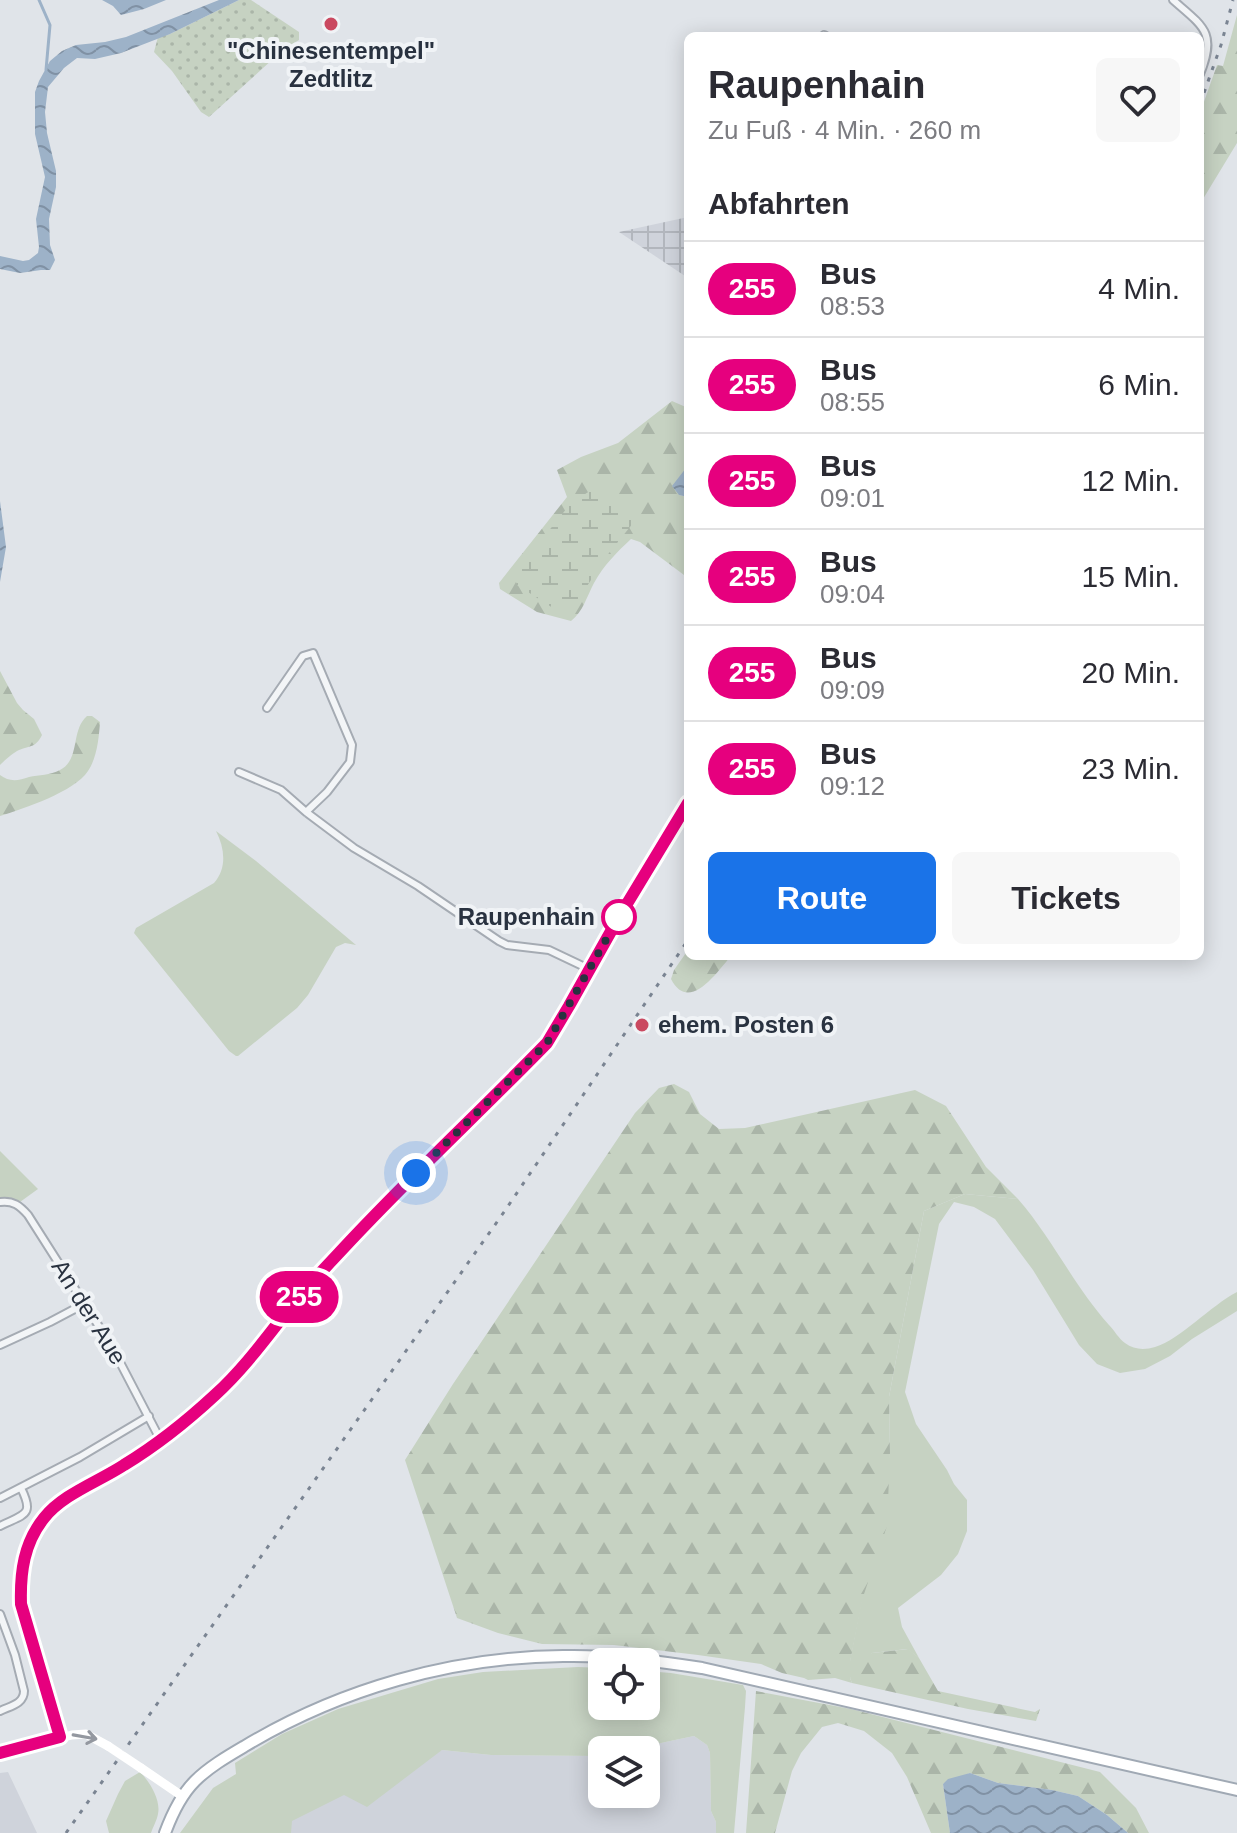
<!DOCTYPE html>
<html lang="de">
<meta charset="utf-8">
<style>
:root{--surface:#fff;--page:#f7f7f7;--text:#2b2b33;--muted:#7c7c81;--line:#e1e1e2;--accent:#1a73e8}
body{margin:0;font-family:Helvetica,sans-serif;background:var(--page);color:var(--text);height:100vh;display:flex;flex-direction:column;font-size:30px;white-space:nowrap}
*{box-sizing:border-box;margin:0}
p{font-size:26px;color:var(--muted)}
.icon{flex:none;width:44px;height:44px;fill:none;stroke:currentColor;stroke-width:2;stroke-linecap:round;stroke-linejoin:round}
.map{position:relative;flex:1;overflow:hidden}
.sheet{position:absolute;left:684px;top:32px;width:520px;height:928px;display:flex;flex-direction:column;background:var(--surface);border-radius:12px;box-shadow:0 4px 20px #0003}
.sheet>*{flex:none}
.badge{padding:0 16px;border-radius:26px;font-size:28px;line-height:52px}
.buttons{position:absolute;left:588px;top:1648px;display:grid;gap:16px}
.buttons a{display:grid;place-items:center;width:72px;height:72px;border-radius:12px;background:var(--surface);box-shadow:0 4px 20px #0003;font-size:40px}
.you{position:absolute;width:40px;height:40px;margin:-20px;border:6px solid #fff;border-radius:50%;background:#1a73e8;box-shadow:0 0 0 12px #1a73e833}
.map>.badge{position:absolute;translate:-50% -50%;box-shadow:0 0 0 4px #fff}
h2{padding:0 24px;font-size:30px;line-height:72px}
.round{display:grid;place-items:center;flex:none;width:84px;height:84px;border-radius:12px;background:var(--page)}
.headline{display:flex;align-items:center;justify-content:space-between;height:136px;padding:0 24px}
h1{font-size:38px;font-weight:700;line-height:60px}
.primary-button{display:flex;gap:16px;margin-top:auto;padding:16px 24px}
.primary-button a{flex:1;height:92px;border-radius:12px;background:var(--accent);color:#fff;font-size:32px;font-weight:700;line-height:92px;text-align:center}
.primary-button a+a{background:var(--page);color:var(--text)}
ul{padding:0;list-style:none}
li{display:flex;align-items:center;gap:24px;height:96px;padding:0 24px;border-top:2px solid var(--line)}
li div{flex:1}
li b{display:block;font-size:30px}
li em{font-style:normal}
li .badge{min-width:88px;font-weight:700;text-align:center}
.map>svg:first-child{display:block}
.built{fill:#cfd3db}
.industrial{fill:url(#industrial-grid)}
.green{fill:#c6d2c2}
.forest{fill:url(#forest-firs)}
.wetland{fill:url(#wetland-marsh)}
.garden{fill:url(#garden-dots)}
.water{fill:url(#water-waves)}
.lines{fill:none;stroke-linecap:round;stroke-linejoin:round}
.stream{stroke:#9db2c8;stroke-width:3}
.street-casing{stroke:#a5abb3;stroke-width:10}
.primary-casing{stroke:#a0a9b4;stroke-width:14}
.street{stroke:#f3f5f7;stroke-width:6}
.secondary{stroke:#fff;stroke-width:9}
.primary{stroke:#fff;stroke-width:10}
.rail{stroke:#7a8492;stroke-width:3;stroke-dasharray:4 8;stroke-linecap:butt}
.secondary-bridge{stroke:#fff;stroke-width:9}
.oneway{stroke:#9498a0}
.line-casing{stroke:#fff;stroke-width:18}
.line{stroke:#e6007e;stroke-width:12}
.walk{stroke:#293240;stroke-width:8;stroke-dasharray:0 14.4}
.poi-dot{fill:#ca4960;stroke:#f0f3f6;stroke-width:3}
.stop-dot{fill:#fff;stroke:#e6007e;stroke-width:4}
.labels{text-anchor:middle;stroke-width:8;stroke-linejoin:round;paint-order:stroke}
.poi-label{font-size:24px;font-weight:bold;fill:#293240;stroke:#f0f3f6}
.stop-label{font-size:24px;font-weight:bold;fill:#293240;stroke:#f0f3f6;text-anchor:end}
.street-label{font-size:24px;fill:#293240;stroke:#f0f3f6}
</style>
<div class="map">
<svg width="1237" height="1833" viewBox="0 0 1237 1833">
<defs>
<pattern id="industrial-grid" width="8" height="8" patternUnits="userSpaceOnUse" patternTransform="scale(2)"><rect width="8" height="8" fill="#cfd3db"/><path d="M0 4h8M4 0v8" fill="none" stroke="#b2b6bd"/></pattern>
<pattern id="forest-firs" width="22" height="20" patternUnits="userSpaceOnUse" patternTransform="scale(2)"><rect width="22" height="20" fill="#c6d2c2"/><path d="M5 1l3.5 6h-7zM16 11l3.5 6h-7z" fill="#aab5a8"/></pattern>
<pattern id="wetland-marsh" width="20" height="14" patternUnits="userSpaceOnUse" patternTransform="scale(2)"><rect width="20" height="14" fill="#c6d2c2"/><path d="M1 5h8M5 5V1M11 12h8M15 12V8" fill="none" stroke="#aab5a8"/></pattern>
<pattern id="garden-dots" width="8" height="8" patternUnits="userSpaceOnUse" patternTransform="scale(2)"><rect width="8" height="8" fill="#c6d2c2"/><path d="M2 2h.1M6 6h.1" fill="none" stroke="#aab5a8" stroke-width="1.8" stroke-linecap="round"/></pattern>
<pattern id="water-waves" width="16" height="10" patternUnits="userSpaceOnUse" patternTransform="scale(2)"><rect width="16" height="10" fill="#9db2c8"/><path d="M0 5q4-4 8 0t8 0" fill="none" stroke="#8091a4"/></pattern>
</defs>
<rect width="100%" height="100%" fill="#e0e4e9"/>
<path class="built" d="M694,1736L707,1745L710,1753L711,1811L716,1822V1833H230L442,1750L491,1755L602,1756V1794H646V1750H628Z
M8,1772L37,1833H0V1773Z"/>
<path class="industrial" d="M688,217V278L619,232Z"/>
<path class="green" d="M216,831L256,861L356,945L345,943L336,947L308,995L297,1008L238,1056H236L229,1051L134,933L136,928L214,883C227,868 225,849 216,831Z
M0,1151L38,1189L20,1202L8,1197L0,1198Z
M965,1194L1018,1199C1052,1238 1074,1286 1109,1325C1114,1330 1119,1339 1125,1343C1134,1350 1145,1350 1155,1347C1181,1339 1210,1306 1237,1292V1311L1192,1339L1170,1356L1145,1369L1120,1373L1097,1364L1079,1345L1033,1270L995,1219L974,1207L954,1202L939,1224L905,1392L916,1424L947,1470L954,1484L967,1500V1531L958,1554L941,1575L898,1608L902,1627L919,1658L907,1649L872,1653L850,1678L852,1683L835,1678L808,1680L804,1678L850,1661L890,1453L889,1397L924,1211Z
M578,1667L602,1668V1706H646V1671L671,1673L743,1685L746,1691L745,1707L734,1833H716V1822L711,1811L710,1753L707,1745L694,1736L628,1750H602V1756H599L491,1755L442,1750L367,1807L344,1795L292,1821L291,1833H180L213,1788L236,1774L235,1763L282,1734L338,1709L438,1679L483,1672Z
M140,1772C150,1782 161,1800 158,1814C157,1820 153,1827 151,1833H109L106,1821L118,1794L125,1781Z"/>
<path class="forest" d="M1237,15V143L1200,204V113L1217,65L1223,66Z
M672,401L688,408V468H686L679,495L688,497V578L640,542L631,539C617,552 604,565 594,583C587,596 583,612 571,621L537,612L500,589L499,583L567,497L557,470L581,457L618,443Z
M0,671L17,703L23,710L34,719L42,735C35,749 29,745 17,751C12,754 5,760 0,765Z
M87,716H92L100,722C99,737 97,758 88,771C74,792 25,808 0,816V775C9,782 18,781 29,777C39,775 50,775 60,770C81,759 70,731 87,716Z
M688,950V956H731C717,972 689,1014 671,979L674,970Z
M674,1084L689,1092L700,1114L719,1129L745,1128L915,1090L946,1106L986,1167L1018,1199L965,1194L924,1211L889,1397L890,1453L887,1526L863,1597L850,1662L833,1674L804,1678L782,1673L761,1664L698,1655L614,1645L542,1644L498,1633L457,1618L405,1460L453,1384L635,1113L659,1088Z
M908,1649L919,1658L938,1691L1035,1712L1040,1709L1036,1721L968,1709L852,1683L850,1678L858,1659L872,1653Z
M756,1691L851,1709L1100,1772L1136,1808L1149,1833H1128L1107,1815L1078,1796L1052,1790L998,1783L970,1773L943,1784L950,1833H931L907,1777L892,1753L864,1731L838,1723L822,1727L801,1753L792,1771L775,1833H746Z"/>
<path class="wetland" d="M593,489H613L616,500L639,505L638,517L605,558L575,605L568,612L556,610L517,585L515,573L571,503Z"/>
<path class="garden" d="M239,0H251L299,32V40L284,49L209,117L201,112L172,71L154,52L158,37L170,34Z"/>
<path class="water" d="M102,0H166L144,9L121,15L113,6Z
M219,0H239L170,34L121,53L95,59L77,58L64,68L48,87L45,112L47,133L56,171V187L49,219L50,245L55,260L50,270H41L20,273L0,269V256L23,261L29,260L38,253L39,247L36,219L45,177L35,134V92L39,81L50,61L62,51L76,45L105,42L126,37Z
M686,468H688V497L679,495L672,486Z
M0,501L6,547L0,582Z
M970,1773L998,1783L1052,1790L1078,1796L1107,1815L1128,1833H950L943,1784L948,1779Z"/>
<g class="lines">
<path class="stream" d="M39,0L50,25L46,70"/>
<defs>
<path id="street" d="M1173,0C1204,27 1217,33 1200,74
M824,35L826,36
M267,708L303,656L313,653L352,745L350,762L327,792L306,812
M239,772L281,790L306,812L354,848L418,886L499,941L507,945L549,950L589,969
M0,1202C13,1200 20,1206 28,1215L112,1347L161,1441
M0,1345L50,1322L84,1304
M0,1498L80,1457L149,1416
M0,1526C24,1514 35,1516 21,1488
M0,1614L15,1655L24,1691C24,1704 10,1706 0,1711
M60,1737L21,1604C17,1511 67,1501 134,1459C164,1441 190,1419 215,1395C262,1352 298,1296 342,1249C388,1201 435,1154 482,1107C505,1085 532,1064 550,1038C569,1012 582,982 598,954C626,903 656,852 688,803"/>
<path id="primary" d="M165,1833C172,1814 181,1795 195,1781C209,1767 228,1756 245,1746C340,1689 452,1657 563,1656C610,1655 656,1661 702,1668L1237,1790"/>
</defs>
<use href="#street" class="street-casing"/>
<use href="#primary" class="primary-casing"/>
<use href="#street" class="street"/>
<path class="secondary" d="M0,1753L72,1735L86,1734L108,1746
M141,1768L182,1796"/>
<use href="#primary" class="primary"/>
<path class="rail" d="M1200,104L1221,45L1233,0
M66,1833L504,1212L688,940"/>
<path class="secondary-bridge" d="M108,1746L141,1768"/>
</g>
<defs><path id="oneway-shaft" d="M-6 0H5M1.5-3L5.5 0L1.5 3" fill="none" stroke-width="1.6" stroke-linecap="round" stroke-linejoin="round" transform="scale(2)"/></defs>
<use class="oneway" href="#oneway-shaft" transform="translate(85 1737) rotate(10)"/>
<g class="lines">
<defs>
<path id="line" d="M0,1753L60,1737L21,1604C20,1572 24,1543 44,1518C63,1494 98,1482 124,1465C157,1445 187,1421 215,1395C248,1365 273,1328 301,1294C313,1280 326,1267 338,1254C405,1181 478,1114 547,1043L569,1006L619,917L688,803"/>
</defs>
<use href="#line" class="line-casing"/>
<use href="#line" class="line"/>
<path class="walk" d="M416,1173L547,1043L619,917"/>
</g>
<g class="poi-dot">
<circle cx="331" cy="24" r="8"/>
<circle cx="642" cy="1025" r="8"/>
</g>
<circle class="stop-dot" cx="619" cy="917" r="16"/>
<g class="labels">
<g class="poi-label">
<text x="331" y="59">"Chinesentempel"<tspan x="331" dy="28">Zedtlitz</tspan></text>
<text x="658" y="1033" text-anchor="start">ehem. Posten 6</text>
</g>
<g class="stop-label">
<text x="595" y="925">Raupenhain</text>
</g>
<g class="street-label">
<text transform="translate(89 1312) rotate(58)" y="8">An der Aue</text>
</g>
</g>
</svg>
<div class="buttons">
<a><svg class="icon" aria-label="locate" viewBox="0 0 24 24"><circle cx="12" cy="12" r="6"/><path d="M12 2v4M12 18v4M2 12h4M18 12h4"/></svg></a>
<a><svg class="icon" aria-label="layers" viewBox="0 0 24 24"><path d="M12 4l9 5-9 5-9-5zM3 14l9 5 9-5"/></svg></a>
</div>
<div class="you" style="left:416px;top:1173px"></div>
<b class="badge" style="left:299px;top:1297px;background:#e6007e;color:#fff">255</b>
<section class="sheet">
<div class="headline"><div><h1>Raupenhain</h1><p>Zu Fuß · 4 Min. · 260 m</p></div><a class="round"><svg class="icon" aria-label="heart" viewBox="0 0 24 24"><path d="M12 20l-8-8c-3-5 5-10 8-4 3-6 11-1 8 4z"/></svg></a></div>
<h2>Abfahrten</h2>
<ul>
<li><span class="badge" style="background:#e6007e;color:#fff">255</span><div><b>Bus</b><p>08:53</p></div><em>4 Min.</em></li>
<li><span class="badge" style="background:#e6007e;color:#fff">255</span><div><b>Bus</b><p>08:55</p></div><em>6 Min.</em></li>
<li><span class="badge" style="background:#e6007e;color:#fff">255</span><div><b>Bus</b><p>09:01</p></div><em>12 Min.</em></li>
<li><span class="badge" style="background:#e6007e;color:#fff">255</span><div><b>Bus</b><p>09:04</p></div><em>15 Min.</em></li>
<li><span class="badge" style="background:#e6007e;color:#fff">255</span><div><b>Bus</b><p>09:09</p></div><em>20 Min.</em></li>
<li><span class="badge" style="background:#e6007e;color:#fff">255</span><div><b>Bus</b><p>09:12</p></div><em>23 Min.</em></li>
</ul>
<div class="primary-button"><a>Route</a><a>Tickets</a></div>
</section>
</div>
